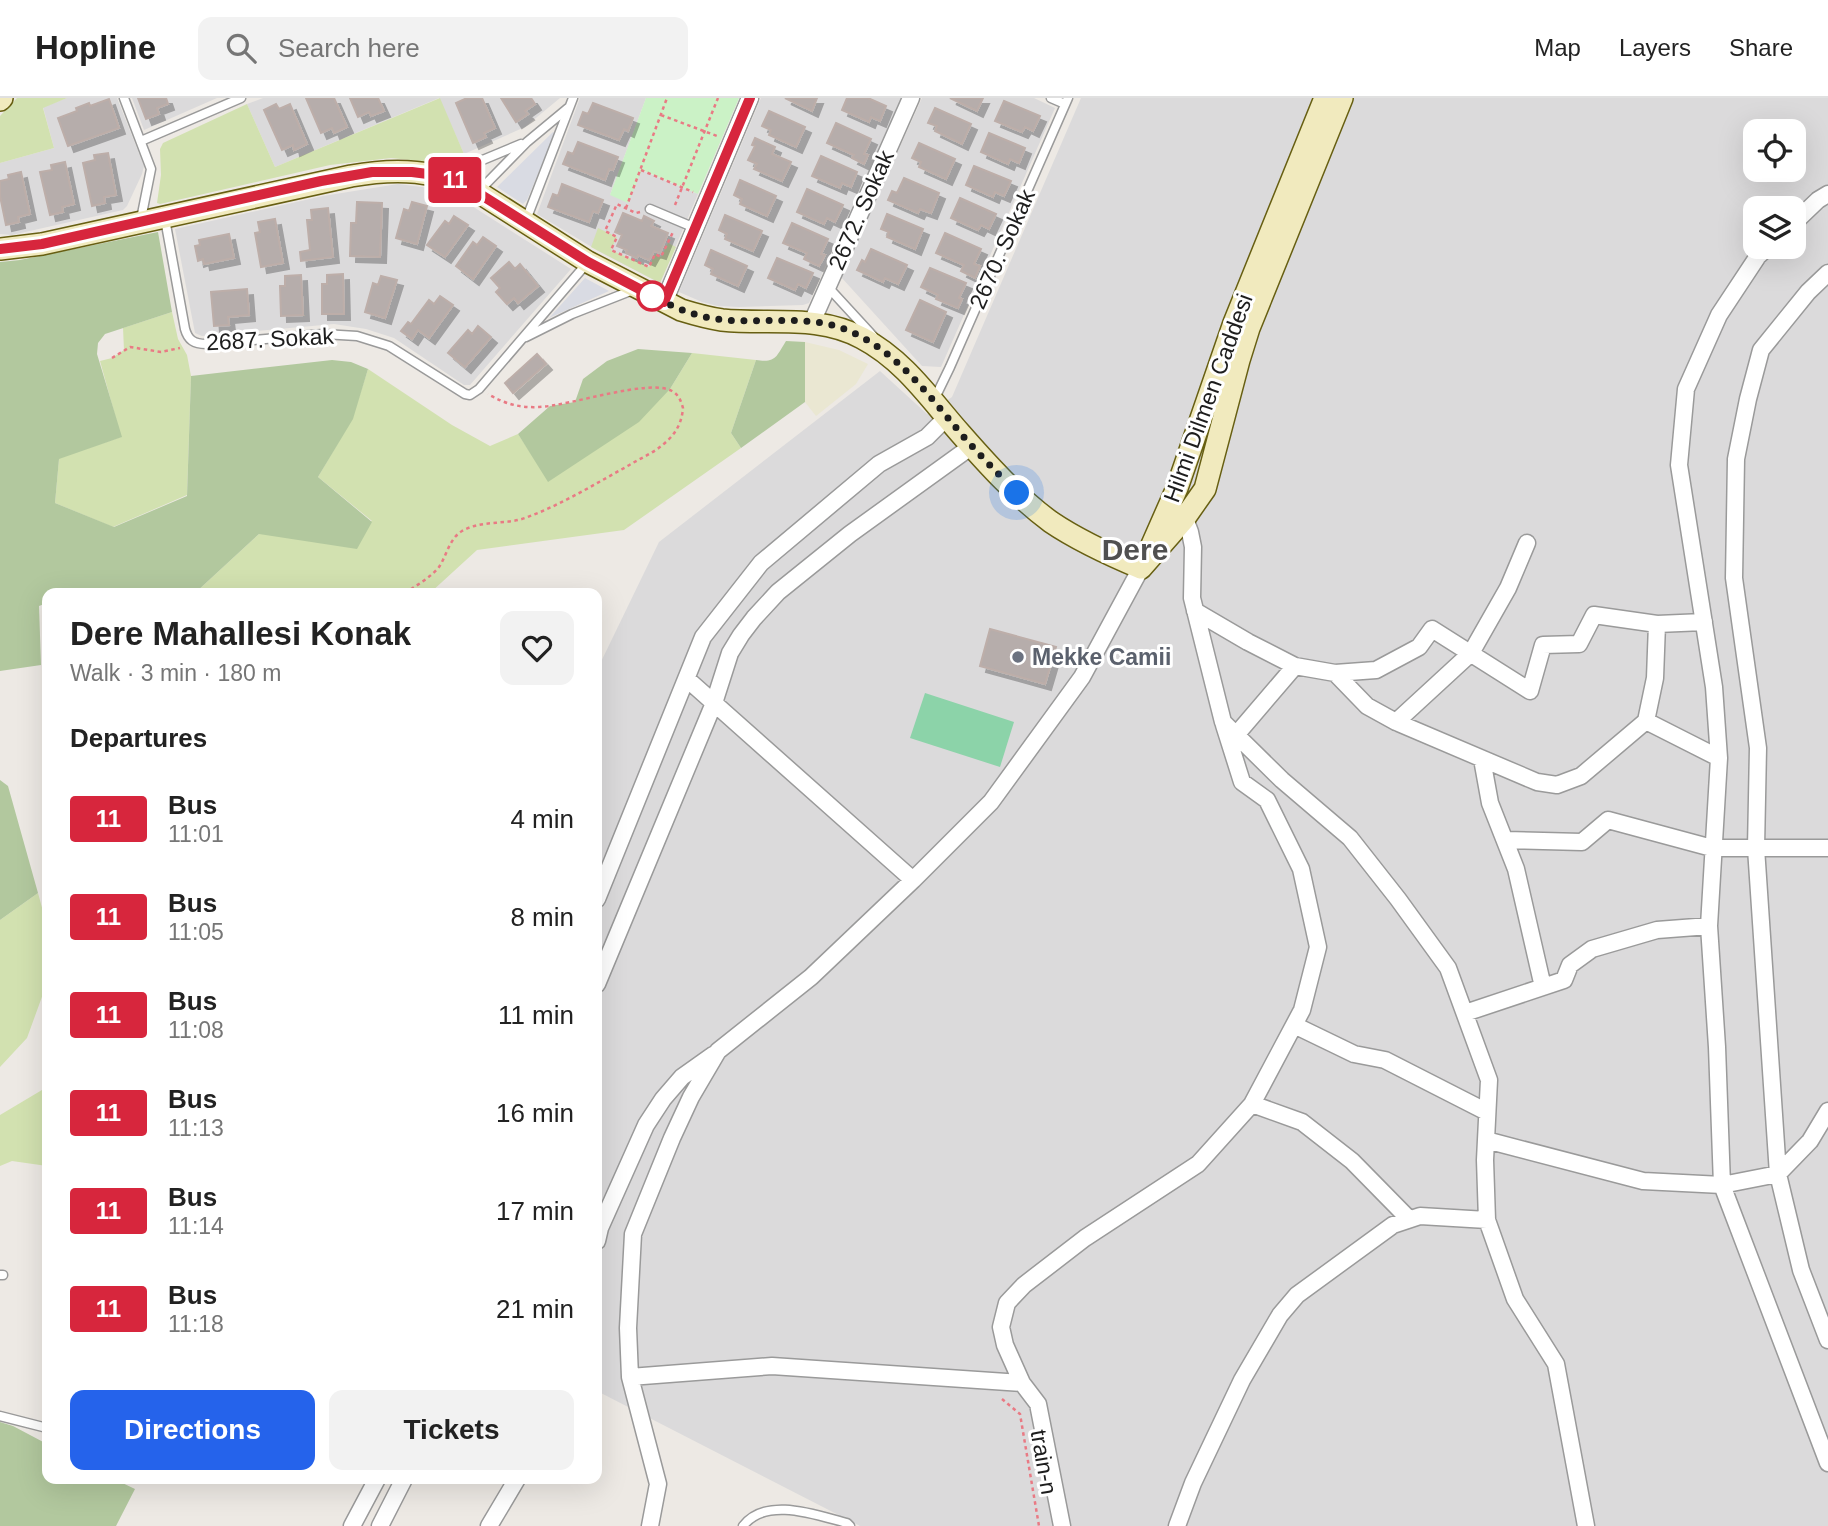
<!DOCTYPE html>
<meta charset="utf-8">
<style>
:root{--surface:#fff;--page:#f2f2f2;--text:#222;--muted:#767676;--line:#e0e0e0;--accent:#2563eb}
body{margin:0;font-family:Helvetica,sans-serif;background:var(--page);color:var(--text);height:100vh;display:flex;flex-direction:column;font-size:26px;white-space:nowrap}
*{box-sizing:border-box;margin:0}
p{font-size:23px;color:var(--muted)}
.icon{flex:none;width:38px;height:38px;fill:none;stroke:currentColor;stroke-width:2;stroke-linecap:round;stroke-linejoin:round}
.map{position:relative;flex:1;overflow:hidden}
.panel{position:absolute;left:42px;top:490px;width:560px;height:896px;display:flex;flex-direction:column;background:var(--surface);border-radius:14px;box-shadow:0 7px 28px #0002}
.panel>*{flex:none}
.badge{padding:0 14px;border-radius:5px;font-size:24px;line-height:46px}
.fabs{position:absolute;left:1743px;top:21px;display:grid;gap:14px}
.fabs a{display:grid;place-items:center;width:63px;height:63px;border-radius:14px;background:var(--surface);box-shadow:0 7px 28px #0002;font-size:35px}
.you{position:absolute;width:35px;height:35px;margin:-18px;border:5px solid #fff;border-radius:50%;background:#1a73e8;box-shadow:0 0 0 10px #1a73e833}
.map>.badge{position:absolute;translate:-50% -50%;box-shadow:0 0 0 4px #fff}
h2{padding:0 28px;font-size:26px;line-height:63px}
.round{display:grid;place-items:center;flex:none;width:74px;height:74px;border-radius:14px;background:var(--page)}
.summary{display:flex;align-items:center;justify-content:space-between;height:119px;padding:0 28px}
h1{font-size:33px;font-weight:600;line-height:52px}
.action{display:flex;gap:14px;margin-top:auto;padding:14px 28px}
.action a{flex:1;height:80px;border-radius:14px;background:var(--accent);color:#fff;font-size:28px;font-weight:600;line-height:80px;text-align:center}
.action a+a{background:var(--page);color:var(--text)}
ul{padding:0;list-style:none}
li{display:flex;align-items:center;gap:21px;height:98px;padding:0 28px}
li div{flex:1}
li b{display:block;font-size:26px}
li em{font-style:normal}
li .badge{min-width:77px;font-weight:700;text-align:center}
header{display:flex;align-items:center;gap:42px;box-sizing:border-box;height:98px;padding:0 35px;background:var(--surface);border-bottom:2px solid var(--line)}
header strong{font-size:33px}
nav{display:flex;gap:38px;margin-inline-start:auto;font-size:24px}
.search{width:490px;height:63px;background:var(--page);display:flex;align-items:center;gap:18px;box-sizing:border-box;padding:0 24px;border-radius:14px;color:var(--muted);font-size:26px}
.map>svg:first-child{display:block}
.residential{fill:#dbdadb;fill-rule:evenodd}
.farmland{fill:#eae7d2}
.grass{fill:#d2e1b0}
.forest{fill:#b2c89e}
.park{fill:#cbf2c6}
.pitch{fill:#8cd3a9}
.plaza{fill:#d9dbe3}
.building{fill:#b6adab;stroke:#bdaea9;stroke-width:2;filter:url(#shadow)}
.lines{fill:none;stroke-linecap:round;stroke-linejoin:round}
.lane-casing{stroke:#9a9a9a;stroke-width:11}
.street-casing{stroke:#9a9a9a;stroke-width:19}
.secondary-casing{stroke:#675f12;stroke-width:24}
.path{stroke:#e97a84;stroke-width:2.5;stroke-dasharray:3.5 3.5;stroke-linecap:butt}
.lane{stroke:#fff;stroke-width:8}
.street{stroke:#fff;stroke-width:16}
.secondary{stroke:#f1eabe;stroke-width:21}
.line-casing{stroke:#fff;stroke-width:16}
.line{stroke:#d7263d;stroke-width:10}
.walk{stroke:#1d1d1d;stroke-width:7;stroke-dasharray:0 12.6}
.stop-dot{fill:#fff;stroke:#d7263d;stroke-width:3.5}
.worship-dot{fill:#6b7280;stroke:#fff;stroke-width:2.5}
.labels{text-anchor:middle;stroke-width:6;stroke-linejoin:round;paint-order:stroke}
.street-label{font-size:23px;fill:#1d1d1d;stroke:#fff}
.worship-label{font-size:23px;font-weight:bold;fill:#5b616d;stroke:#fff;text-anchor:start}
.district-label{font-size:30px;font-weight:bold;fill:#505050;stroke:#fff}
</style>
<header>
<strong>Hopline</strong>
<div class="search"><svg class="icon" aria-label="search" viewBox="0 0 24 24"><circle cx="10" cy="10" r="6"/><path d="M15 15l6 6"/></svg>Search here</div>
<nav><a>Map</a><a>Layers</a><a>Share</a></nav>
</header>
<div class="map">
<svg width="1828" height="1428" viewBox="0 0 1828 1428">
<defs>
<filter id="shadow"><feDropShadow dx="6" dy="6" stdDeviation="0" flood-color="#0004"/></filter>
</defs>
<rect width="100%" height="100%" fill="#ede9e4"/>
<path class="residential" d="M67,0H117L144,68L142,76L127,108L123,112L12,137L0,136V65L54,50L43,9Z
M132,0H217L144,32Z
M263,0H560L525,29L464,56L439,0L275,69L247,6Z
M580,0H646L610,97L641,72L698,96L660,185L600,154L537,116Z
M761,0H901L809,205L803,207L739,209L718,208L702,204L679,194Z
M922,0H1034L1055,10L941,269L922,268L841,179Z
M1081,0H1828V1428H860L597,1293V572L659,444L880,273L927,316L952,299ZM1755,33H1794V72H1755ZM1755,110H1794V149H1755Z
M398,86L430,90L461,101L571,171L470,287H464L394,240L366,231L334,226L202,238L195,235L175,131L323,98Z"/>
<path class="farmland" d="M805,244L839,252L868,266L856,286L816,318L805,304Z"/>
<path class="grass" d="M17,0H67L43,10L54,50L0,65V18Z
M440,0L464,56L446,64L440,65L391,60L330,67L160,106L157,105L161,77L160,51L163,45L247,6L275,69Z
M598,130L617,139L611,152L649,169L655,156L661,159L668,145L676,149L660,185L591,149Z
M172,214L178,241L187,257L191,278L187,397L113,429L55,405L59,360L121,339L100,263L112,260L124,252L123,230Z
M692,255L756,262L731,335L741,350L624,432L477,452L430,495H195L259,436L372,423L318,379L352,321L368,271L452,327L490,348L518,336L549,383L670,291Z
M38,795L47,828V885L27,940L0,969V822Z
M47,989V1068L12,1063L0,1068V1017Z"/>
<path class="forest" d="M158,134L172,214L105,236L98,245L97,256L122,339L59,361L55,405L114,429L187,398L191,278L332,262L351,264L368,271L353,321L318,379L372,424L357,451L259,436L195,495H87L83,491L72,495H47V505L39,508L41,567L0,573V164L20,162Z
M786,243L805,244V304L741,350L731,335L756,262C776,265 776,259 786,243Z
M638,251L692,255L670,291L639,324L548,384L518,336L550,308L575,304L583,281L607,263Z
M0,682L8,688L38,795L0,822Z
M0,1324L13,1328L47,1346V1381H114L135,1391L116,1428H0Z"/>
<path class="park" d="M646,0H739L698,96L642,72L628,105L610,97Z"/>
<path class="pitch" d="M925,595L1014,624L1000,669L910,640Z"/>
<path class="plaza" d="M553,34L555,35L527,102L523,106L497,89Z
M585,180L609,193L549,220Z"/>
<path class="building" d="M138,0H166L168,6L157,10L159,16L146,21Z
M306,0H334L347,29L334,35L332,30L321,35Z
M350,0H378L384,13L371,18L369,14L358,19Z
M467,0H482L495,30L484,35L486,39L473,45L456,5Z
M501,0H531L535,6L525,13L528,16L516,24Z
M785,0H817L812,13Z
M847,0H868L886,8L880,23L871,19L869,24L842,12Z
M950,0H983L977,13Z
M109,1L119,30L68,48L58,20L77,13L76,10L89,5L90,8Z
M1004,3L1040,18L1033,33L1025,29L1022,34L995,23Z
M593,5L633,20L628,33L624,31L619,42L578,27L583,14L588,16Z
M276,6L279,11L290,6L307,46L294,52L293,47L282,52L264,12Z
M935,10L971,26L962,46L935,33L937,28L928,25Z
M769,13L805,29L796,49L769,37L771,32L762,28Z
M836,25L871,41L864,56L868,57L864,66L852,60L854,57L827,45Z
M989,35L1025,50L1019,65L1010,61L1008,66L981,54Z
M755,40L775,49L772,56L791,64L782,83L754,71L757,66L748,62L755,48L752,47Z
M578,44L618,59L613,72L609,71L605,82L563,66L568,54L573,56Z
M919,45L955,61L946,81L919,69L921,64L912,60Z
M108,55L116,97L104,99L105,105L92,108L83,65L95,62L94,57Z
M821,58L857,74L851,89L842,85L840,90L812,78Z
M65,64L74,106L62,109L63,114L50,117L40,74L52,72L51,67Z
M974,68L1011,83L1004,98L995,94L993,99L966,87Z
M21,74L30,116L18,119L19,124L6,127L0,98V83L9,81L8,77Z
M904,80L939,95L931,115L920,111L918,115L888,102L892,93L897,95Z
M740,82L776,98L767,118L740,106L742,101L734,97Z
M562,86L603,102L598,115L593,113L589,124L548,109L553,96L558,98Z
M807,91L843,107L835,124L827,120L824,126L797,114Z
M960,100L996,116L989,131L981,127L978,132L951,120Z
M357,104L382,105L380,159L350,158L351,125H356Z
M412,104L427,108L417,146L396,140L404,111L409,113Z
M328,110L333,159L301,163L300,154L310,152L307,122H312L311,112Z
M623,115L642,123L644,118L654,123L651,128L668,135L660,155L654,153L649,162L638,157L637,160L626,155L627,152L617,148L622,137L615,134Z
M887,116L923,131L915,151L887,139L889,134L881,131Z
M725,117L762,133L753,153L725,141L727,136L719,132Z
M454,118L468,127L445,159L427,147L445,123L449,126Z
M275,121L283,165L261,169L255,135L260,134L258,124Z
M792,125L828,141L821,156L825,157L819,168L804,161L807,155L783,145Z
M945,135L981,151L974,166L980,168L975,180L961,173L964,167L936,155Z
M229,136L234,160L204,166L203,161L198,163L195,148L200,147L199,142Z
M483,139L496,148L473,181L456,168L473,144L477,147Z
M871,151L907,167L898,186L885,180L883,184L857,172L862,162L865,164Z
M711,152L747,168L738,188L711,176L713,171L705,167Z
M777,160L813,175L806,190L798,186L795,192L768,180Z
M509,164L515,171L520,166L538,188L518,205L514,200L507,206L496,194L500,190L491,180Z
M930,170L966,185L959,200L962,201L958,210L936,201L938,197L921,189Z
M343,176L344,216H322V186H327V177Z
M301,177L303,217L281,218L280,188H285V178Z
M381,178L397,182L385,220L365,214L373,185L378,187Z
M247,191L249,217L228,219L229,227L214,228L211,194Z
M440,198L453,207L429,240L418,232L412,241L401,233L408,224L411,226L429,202L434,206Z
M920,202L946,214L933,244L906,232Z
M478,228L491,239L465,269L448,255L468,232L472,236Z
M537,256L546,266L513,295L505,285Z
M990,531L1056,549L1045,586L980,568Z"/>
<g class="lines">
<defs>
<path id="lane" d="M124,0L151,71L141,121
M1051,0L1065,6
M141,43L241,0
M449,76L521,46
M480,92L527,44L568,10
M650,111L695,130
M165,121L185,231C188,242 194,246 206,246L323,236L357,238L389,248L465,296L470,297L479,291L588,164
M526,122L573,0
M827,188L873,238
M526,239L572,216L633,192
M934,302L950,269L1068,0
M0,1177H3
M0,1318L47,1330
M743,1428C766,1398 816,1417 847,1425L850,1428"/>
<path id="street" d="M1794,125L1818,102L1828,96
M1768,149L1758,158L1719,217L1686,291L1679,367L1714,589L1719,660L1709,828L1717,949L1722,1087L1828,1365
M1828,175L1808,194L1761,252L1748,301L1736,361L1734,480L1758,650L1756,750L1778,1076L1801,1172L1828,1242
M664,204L750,0
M812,224L911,0
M1177,413L1187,426L1190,434L1193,449L1192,500L1223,624L1282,682L1350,740L1398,801L1448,870L1489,982L1485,1062L1487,1122L1515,1201L1556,1266L1586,1428
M1195,513L1248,544L1295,568L1335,575L1367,608L1396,624L1537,684L1557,687L1581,678L1646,623L1655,580L1657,526L1704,524
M1335,575L1376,572L1419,549L1432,531L1530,593L1543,547L1579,546L1594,517L1657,526
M687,581L913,782
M1646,623L1719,660
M1396,624L1471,555L1508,490L1527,445
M1236,637L1295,568
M1482,661L1490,705L1516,771L1543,889
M1505,742L1582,744L1608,722L1712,750H1828
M597,801L703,539L761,465L879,366L927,339L947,319
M597,886L714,605L730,555L741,537L754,520L778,494L850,436L972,348
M1465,915L1564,882L1570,867L1592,851L1657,832L1709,828
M1294,927L1354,956L1385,962L1487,1014
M1252,1006L1302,1024L1352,1063L1409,1121
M1486,1042L1643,1083L1722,1087L1778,1076L1810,1043L1828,1013
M597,1143L600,1130L646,1027L663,1001L682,979L713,957
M630,1279L772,1268L1022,1285
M352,1428L377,1381
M380,1428L404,1381
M489,1428L517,1381
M650,1428L658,1386L630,1279L628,1230L633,1136L672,1040L691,999L718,953L811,879L913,782L991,704L1082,579L1141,470
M1062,1428L1038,1306L1022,1285L1005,1247L1001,1229L1007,1205L1024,1187L1085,1140L1198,1066L1252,1006L1302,912L1318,849L1301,771L1267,702L1242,684L1224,627
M1177,1428L1193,1385L1242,1282L1280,1217L1297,1197L1393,1127L1420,1118L1487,1122"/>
<path id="secondary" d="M0,2L2,0
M0,151L42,146L351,78C396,70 437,71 478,94L588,164L681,212C694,216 708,220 722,222C770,227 818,216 862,240C904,262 930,301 960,335C988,367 1017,399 1051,424C1079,443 1110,457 1141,470
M1151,449L1177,390L1234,225L1325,0
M1141,470L1184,421L1205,391L1239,262L1249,230L1342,0"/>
</defs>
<use href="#lane" class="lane-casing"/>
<use href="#street" class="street-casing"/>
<use href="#secondary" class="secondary-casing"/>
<path class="path" d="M661,17L717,38
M641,72L693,94
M675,107L718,0
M626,110L667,0
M640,114L636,115L617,106L605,133L617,139L611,152L649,169L655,156L661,159L673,134
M112,260L130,249L161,254L180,250
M405,495C417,487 430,480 439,469C447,457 449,441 462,433C481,422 505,427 525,420C561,407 593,387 626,369C640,360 655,355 667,343C677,334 682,323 683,310C681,303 679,297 672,293C649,280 570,308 539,309C520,310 505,306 488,296
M1002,1301L1020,1316L1039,1428"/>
<use href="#lane" class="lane"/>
<use href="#street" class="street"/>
<use href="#secondary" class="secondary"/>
</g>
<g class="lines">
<defs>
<path id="line" d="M0,151L42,146L321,83L372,74H412L443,78L467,88L588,164L664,204L750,0"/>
</defs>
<use href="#line" class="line-casing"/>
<use href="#line" class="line"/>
<path class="walk" d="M652,198L650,197C669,207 689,216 710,220C749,227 789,218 828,226C886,240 922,289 958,332C976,354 997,374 1017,395"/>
</g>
<circle class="stop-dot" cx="652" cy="198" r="14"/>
<circle class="worship-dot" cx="1018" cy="559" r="7"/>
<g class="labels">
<g class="street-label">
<text transform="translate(861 112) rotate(-66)" y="8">2672. Sokak</text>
<text transform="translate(1002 151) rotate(-66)" y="8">2670. Sokak</text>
<text transform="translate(270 241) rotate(-3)" y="8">2687. Sokak</text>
<text transform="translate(1208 300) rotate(-70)" y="8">Hilmi Dilmen Caddesi</text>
<text transform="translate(1044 1364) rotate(80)" y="8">train-n</text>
</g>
<g class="worship-label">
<text x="1032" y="567">Mekke Camii</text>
</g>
<g class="district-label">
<text x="1135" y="462">Dere</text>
</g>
</g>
</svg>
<div class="fabs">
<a><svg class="icon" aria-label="locate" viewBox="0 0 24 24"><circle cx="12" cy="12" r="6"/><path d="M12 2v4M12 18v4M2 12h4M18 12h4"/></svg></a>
<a><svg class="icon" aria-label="layers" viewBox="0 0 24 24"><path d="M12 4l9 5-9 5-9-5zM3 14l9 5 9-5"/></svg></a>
</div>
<div class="you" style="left:1017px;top:395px"></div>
<b class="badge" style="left:455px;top:82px;background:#d7263d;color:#fff">11</b>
<section class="panel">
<div class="summary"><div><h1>Dere Mahallesi Konak</h1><p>Walk · 3 min · 180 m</p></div><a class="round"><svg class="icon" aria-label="heart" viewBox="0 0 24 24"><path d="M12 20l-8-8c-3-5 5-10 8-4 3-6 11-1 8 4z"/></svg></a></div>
<h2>Departures</h2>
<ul>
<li><span class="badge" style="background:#d7263d;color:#fff">11</span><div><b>Bus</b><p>11:01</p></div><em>4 min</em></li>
<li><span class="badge" style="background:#d7263d;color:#fff">11</span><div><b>Bus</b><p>11:05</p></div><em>8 min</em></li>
<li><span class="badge" style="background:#d7263d;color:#fff">11</span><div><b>Bus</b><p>11:08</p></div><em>11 min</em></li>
<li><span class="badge" style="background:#d7263d;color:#fff">11</span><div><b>Bus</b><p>11:13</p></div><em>16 min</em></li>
<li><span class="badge" style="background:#d7263d;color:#fff">11</span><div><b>Bus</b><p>11:14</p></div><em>17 min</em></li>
<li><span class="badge" style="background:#d7263d;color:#fff">11</span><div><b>Bus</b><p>11:18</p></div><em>21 min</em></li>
</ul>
<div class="action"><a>Directions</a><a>Tickets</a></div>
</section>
</div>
